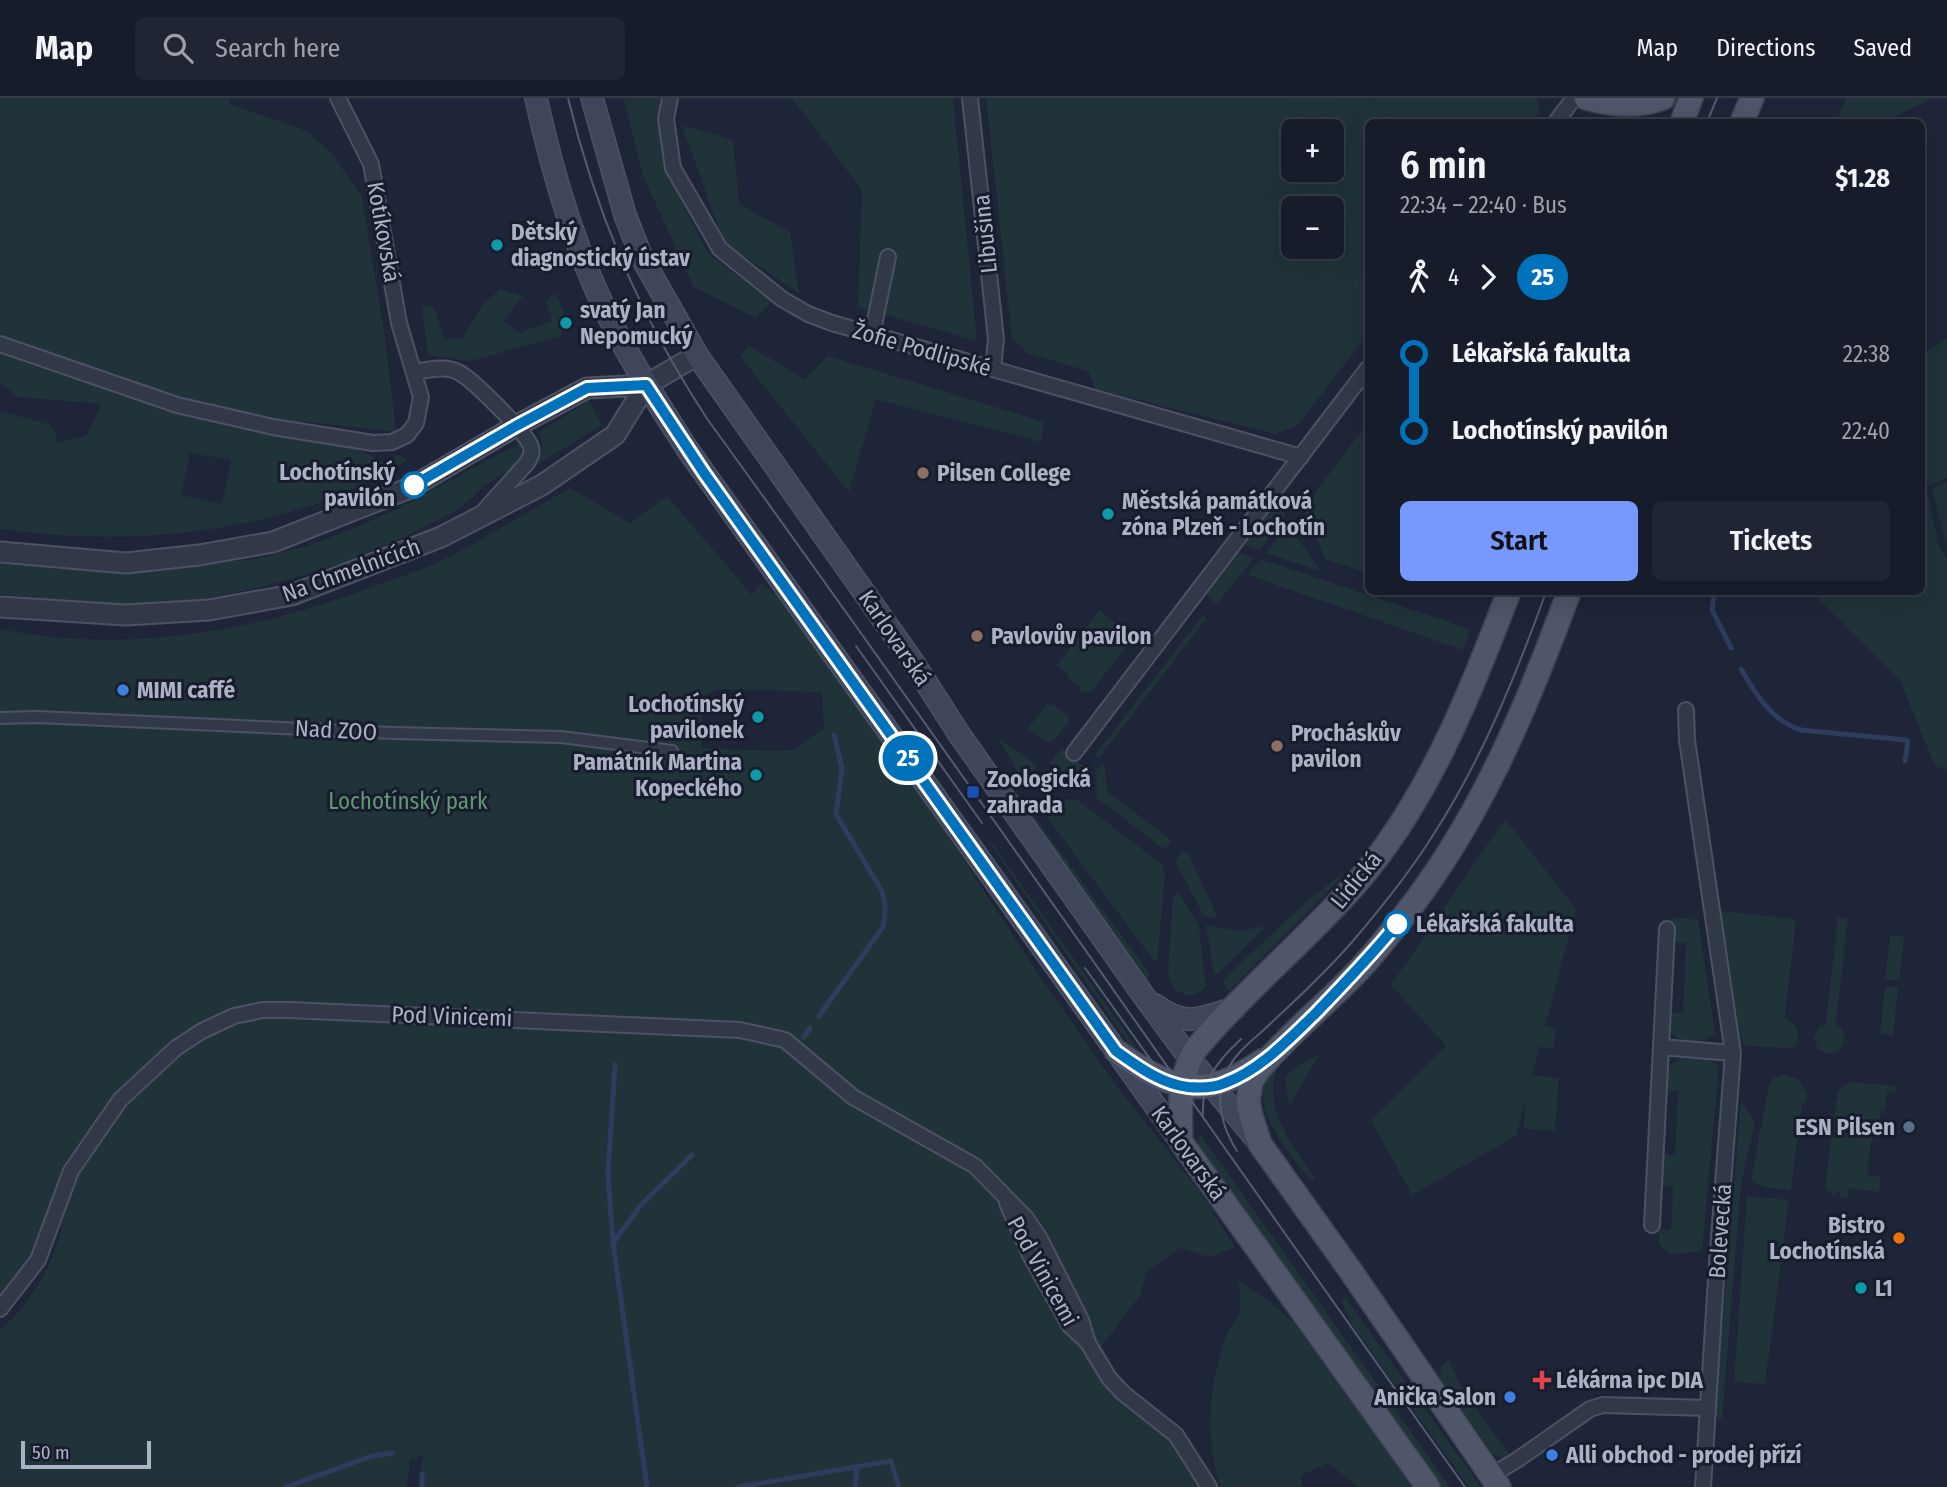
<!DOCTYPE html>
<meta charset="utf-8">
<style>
:root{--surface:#161c2a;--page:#1f2532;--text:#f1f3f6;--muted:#9ea1a8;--line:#353a47;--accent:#79f}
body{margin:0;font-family:"Fira Sans Condensed",sans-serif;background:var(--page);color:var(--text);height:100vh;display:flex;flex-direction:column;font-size:26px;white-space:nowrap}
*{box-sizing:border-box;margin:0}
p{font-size:23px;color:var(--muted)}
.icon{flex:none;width:38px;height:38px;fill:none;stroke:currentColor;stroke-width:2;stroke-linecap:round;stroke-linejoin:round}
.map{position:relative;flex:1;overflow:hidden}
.side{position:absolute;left:1365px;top:21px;width:560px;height:476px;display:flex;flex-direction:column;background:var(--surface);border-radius:10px;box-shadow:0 7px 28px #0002,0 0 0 2px var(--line)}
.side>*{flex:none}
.badge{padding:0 14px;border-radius:23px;font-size:24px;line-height:46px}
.controls{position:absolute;left:1281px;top:21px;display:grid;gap:14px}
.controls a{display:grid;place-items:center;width:63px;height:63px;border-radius:10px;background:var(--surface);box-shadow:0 7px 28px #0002,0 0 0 2px var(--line);font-size:35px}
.scale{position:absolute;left:21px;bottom:18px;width:130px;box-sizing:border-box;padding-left:7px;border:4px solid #abb2c5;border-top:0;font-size:19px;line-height:24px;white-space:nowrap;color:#abb2c5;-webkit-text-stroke:5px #171d2c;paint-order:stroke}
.map>.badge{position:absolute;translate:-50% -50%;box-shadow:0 0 0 4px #fff}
.legs{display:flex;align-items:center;gap:10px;height:77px;padding:0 35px;font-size:23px}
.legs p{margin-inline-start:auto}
.head{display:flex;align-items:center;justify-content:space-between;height:119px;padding:0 35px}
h1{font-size:38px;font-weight:600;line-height:52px}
.action{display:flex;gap:14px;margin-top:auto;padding:14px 35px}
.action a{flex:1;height:80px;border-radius:10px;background:var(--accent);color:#111;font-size:28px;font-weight:600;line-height:80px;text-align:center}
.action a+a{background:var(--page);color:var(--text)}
ul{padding:0 35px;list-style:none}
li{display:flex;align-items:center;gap:24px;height:77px;font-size:26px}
li i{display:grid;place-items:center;width:10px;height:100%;margin:0 9px;background:currentColor}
li i::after{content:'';width:18px;height:18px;margin:-9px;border:5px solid;border-radius:50%;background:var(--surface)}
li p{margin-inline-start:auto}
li:first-child i{background:linear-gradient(#0000 50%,currentColor 0)}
li:last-child i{background:linear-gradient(currentColor 50%,#0000 0)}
header{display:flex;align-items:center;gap:42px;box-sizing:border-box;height:98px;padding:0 35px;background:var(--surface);border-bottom:2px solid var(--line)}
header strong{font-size:33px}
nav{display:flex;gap:38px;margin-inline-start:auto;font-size:24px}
.search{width:490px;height:63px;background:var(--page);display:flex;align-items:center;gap:18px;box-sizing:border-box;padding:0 24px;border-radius:10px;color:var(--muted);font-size:26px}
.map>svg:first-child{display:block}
.green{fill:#203339;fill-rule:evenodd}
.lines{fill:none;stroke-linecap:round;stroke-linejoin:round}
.stream{stroke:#2e3c5e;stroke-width:5}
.pedestrian-casing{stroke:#4c5263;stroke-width:14}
.minor-casing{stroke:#4c5263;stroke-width:18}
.tertiary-casing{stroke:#4c5263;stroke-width:23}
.secondary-casing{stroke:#4c5263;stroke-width:24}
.primary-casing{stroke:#3b4152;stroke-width:26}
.pedestrian{stroke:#313848;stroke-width:10}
.minor{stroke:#313848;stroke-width:14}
.tertiary{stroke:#313848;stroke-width:19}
.secondary{stroke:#3f465c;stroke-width:21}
.primary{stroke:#4f5669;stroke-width:23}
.tram{stroke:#535b70;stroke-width:2}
.line-1-casing{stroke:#fff;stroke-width:16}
.line-1{stroke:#0072bc;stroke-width:10}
.culture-dot{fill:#0f9aa8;stroke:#171d2c;stroke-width:2.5}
.education-dot{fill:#8d6e63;stroke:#171d2c;stroke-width:2.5}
.stop-1-dot{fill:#fff;stroke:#0072bc;stroke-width:3.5}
.shop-dot{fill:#3f7fe0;stroke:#171d2c;stroke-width:2.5}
.transit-dot{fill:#1a4fb4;stroke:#171d2c;stroke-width:2.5}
.service-dot{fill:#5c6f8a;stroke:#171d2c;stroke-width:2.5}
.food-dot{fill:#e8710a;stroke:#171d2c;stroke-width:2.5}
.health-dot{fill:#e0444e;stroke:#171d2c;stroke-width:2.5}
.labels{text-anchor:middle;stroke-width:6;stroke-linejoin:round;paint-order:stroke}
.street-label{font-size:23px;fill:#abb2c5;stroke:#171d2c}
.poi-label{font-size:23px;font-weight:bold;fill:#abb2c5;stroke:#171d2c;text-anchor:start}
.stop-label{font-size:23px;font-weight:bold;fill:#abb2c5;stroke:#171d2c;text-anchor:end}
.park-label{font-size:23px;fill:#619775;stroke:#171d2c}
</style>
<header>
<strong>Map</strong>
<div class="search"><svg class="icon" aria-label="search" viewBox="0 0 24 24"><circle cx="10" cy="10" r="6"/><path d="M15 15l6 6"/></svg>Search here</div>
<nav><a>Map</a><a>Directions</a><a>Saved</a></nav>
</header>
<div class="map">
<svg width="1947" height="1389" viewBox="0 0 1947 1389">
<rect width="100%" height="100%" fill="#1e2538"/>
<path class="green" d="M0,0H229V6L307,33L332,56L362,99L386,246L396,334L300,323L383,364L399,357L408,362C379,376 351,394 321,404C217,440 108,446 0,431V313L51,327L56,336V345L87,337L101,306L18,299L0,285ZM179,353L231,362L222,406L181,397L190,356Z
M623,0H659L661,39L668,77L707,154L771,204L756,220L694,189L643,78Z
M792,0H953L977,243L858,209L862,92Z
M986,0H1537L1540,13L1531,24H1368V236L1297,328L1275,336L1095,291L1088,273L1027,255L1012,240ZM1293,33H1332V72H1293ZM1293,110H1332V149H1293Z
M1846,0H1932L1885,24H1836Z
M682,27L733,42L739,106L790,134L799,195L724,145Z
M500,191L523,198L504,222L519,235L552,223L546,204L555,195L564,213L561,238L470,263L428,257L422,208L434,209L444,241L462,240L482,208Z
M1947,240V380L1926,389L1939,449L1947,461V671L1935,668L1900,582L1811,494H1922V258Z
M749,248L804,281L828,258L1044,324L1041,344L876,301L849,394L740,258Z
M589,303L602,327L532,370C543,358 545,348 539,334Z
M1368,324V475L1325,461L1304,410Z
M520,345L522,357L515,369L484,388L458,412L396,443L329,470L257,490L198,502L106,507L0,496V464L9,467L128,471L255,461L304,449L350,432L397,411Z
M1947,383V449L1932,391Z
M570,390L630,425L667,398L752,497L761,485L779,499L950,741L1039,877L1115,986L1200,1094L1235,1149L1209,1159L1180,1150L1147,1173L1140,1197L1095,1257L1109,1280L1103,1286L1171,1343L1199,1389H418L423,1358L410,1362L407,1389H0V1232C31,1206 51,1170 61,1132C65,1117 65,1098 72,1084C86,1059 110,1039 120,1013L71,1073L38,1162L0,1211V531C127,557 256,533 375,488C398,479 423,472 445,461C488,439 529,413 570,390ZM719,591L822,594L824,630L794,652L769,653L701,650L702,599Z
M1276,401L1285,418L1260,452L1242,446Z
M1288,426L1320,473L1266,455Z
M1236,453L1254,460L1217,506L1208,499V490Z
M1263,462L1470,531L1463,552L1248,477L1258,464Z
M1100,512L1123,532L1121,536L1131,543L1090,595L1079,592L1080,588L1067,579L1068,576L1057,567Z
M1203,517L1206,521L1099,660L1095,657Z
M1047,605L1050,608L1052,606L1068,618L1069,623L1056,641L1048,645L1028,631Z
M997,639L1037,667L1025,686Z
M1061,651L1086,670L1075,685L1050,665Z
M1104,664L1107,693L1172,743L1165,752L1097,700L1096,673Z
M1076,701L1163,767L1165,779L1157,863H1154L1035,703Z
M1023,703L1150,876L1148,880L1146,881L1019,705Z
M1505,721L1576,811L1545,928L1556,930L1554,950L1539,949L1532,977L1559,980L1555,1033L1524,1031L1525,1003L1516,1038L1412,1097L1371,1022L1446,948L1391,887Z
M991,744L1142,957L1140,958L1133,952L990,746Z
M1183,752L1189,756L1218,821L1204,818L1175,763Z
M1341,777L1343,778L1229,893L1223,885L1225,880L1309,801Z
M1177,795L1180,796L1199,829L1206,887L1203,892L1190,898L1174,892L1168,876L1173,798Z
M1718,813L1796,821L1785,919C1796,928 1802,933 1796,947L1791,950L1746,948L1741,941Z
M1671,819L1698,822L1715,935C1698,949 1683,948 1669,932V915H1683L1686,845L1672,844Z
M1838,819L1848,820L1836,926C1846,932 1847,942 1841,951L1829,956L1818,951L1814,940L1819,929L1826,925Z
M1206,827L1239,833L1267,828L1216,877L1214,876Z
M1890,837L1904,839L1899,883L1885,881Z
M1885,888L1898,890L1893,938L1880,936Z
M1320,956L1289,1008L1285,980L1293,971Z
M1683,959L1707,960L1719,968L1702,1153L1671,1157L1659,1146V1132H1671L1673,1089L1661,1088L1663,1057H1675L1678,993L1667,992C1666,976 1666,966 1683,959Z
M1276,972C1263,1013 1294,1049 1316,1081L1311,1083C1292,1059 1238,998 1276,972Z
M1784,977L1799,982L1807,996L1806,1005H1802L1791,1092C1778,1091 1760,1091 1751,1082L1769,987L1772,981Z
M1849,984L1897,988L1896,995L1887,994L1885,1012H1881L1879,1031L1887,1032L1886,1040L1872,1039L1867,1077L1881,1079L1879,1094L1849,1090L1848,1100L1840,1099V1094H1835L1834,1098L1825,1090L1837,998L1839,992Z
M1741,1002L1755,1023L1741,1087L1722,1321L1715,1319Z
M1200,1036L1450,1389H1439L1199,1051L1198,1039Z
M1747,1098L1789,1102L1765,1286L1734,1284Z
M1239,1183L1270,1204L1293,1224L1412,1389H1358L1328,1365L1301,1377L1302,1389H1221C1204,1345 1209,1283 1226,1239C1229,1231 1236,1224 1239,1216C1242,1207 1239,1193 1239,1183Z
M1345,1199L1481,1389H1469L1352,1227L1341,1202Z
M1449,1261L1462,1290L1510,1358L1501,1359L1494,1357L1440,1281L1441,1269Z"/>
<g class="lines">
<path class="stream" d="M1714,494L1712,512L1731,550
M1741,571C1756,597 1772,623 1801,632L1906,642L1908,643L1905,663
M819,918L883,829C886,815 886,806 882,793L836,716L842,670L834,637
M804,939L810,930
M615,967L608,1076L613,1145L647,1389
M613,1145L641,1107L692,1057
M286,1389L372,1358L392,1355
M422,1389V1376
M738,1389L891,1363L899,1389
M855,1389L857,1369"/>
<defs>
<path id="pedestrian" d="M0,620L37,619L393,635L561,639L672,653"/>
<path id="minor" d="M670,0L666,21L673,70L720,151L782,201L808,216L832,225L1301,359
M970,0L996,241L993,271
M1556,24L1574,0
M872,237L888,159
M0,246L177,307L273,329L373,345L392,344L407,337L416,325L421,299L399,225L371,66L338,0
M414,274C427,272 446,267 458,274C471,280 528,336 531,349C533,355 530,360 527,365L483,414
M1686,612L1687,642L1733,955L1717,1165L1703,1389
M1074,655L1368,270
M1667,831L1661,949L1733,955
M1007,1105L1029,1155L1070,1228L1087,1244
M1652,1127L1661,949
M0,1211L38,1162L71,1073L120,1002L176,950L202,933L234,918L263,912H289L740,932L785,942L853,999L975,1068L1026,1120L1040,1141L1081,1222L1088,1245L1109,1280L1123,1295L1176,1337L1209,1389
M1490,1378L1517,1362L1590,1311L1603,1307L1708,1310"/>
<path id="tertiary" d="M0,454L126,465L199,457L273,444L410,390L516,328L587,290L646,287
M0,509L126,517L209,512L292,497L441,439L542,387L615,337L646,287L697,257"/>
<path id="secondary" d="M536,0C554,82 578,162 618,237C639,277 665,316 690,355L1181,1044
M592,0L625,117L642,160L697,257L913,564L959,636L1141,894L1190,961L1257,1042
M1155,907C1187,930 1200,920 1235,910"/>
<path id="primary" d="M1586,0C1610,7 1640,9 1663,0
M1682,24L1691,0
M1742,24L1752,0
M1116,953C1171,992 1203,1004 1262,963
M1428,1389L1181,1044C1180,1012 1178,981 1195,952C1243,894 1303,845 1354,788C1428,704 1469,597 1509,494
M1499,1389L1350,1172L1260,1046L1251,1018L1248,1003L1251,984L1257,974C1286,939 1323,909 1355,876C1371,860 1385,841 1400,823C1479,725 1526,611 1569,494"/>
</defs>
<use href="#pedestrian" class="pedestrian-casing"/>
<use href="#minor" class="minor-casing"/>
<use href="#tertiary" class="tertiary-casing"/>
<use href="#secondary" class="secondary-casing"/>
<use href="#primary" class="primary-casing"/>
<use href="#pedestrian" class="pedestrian"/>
<use href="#minor" class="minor"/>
<use href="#tertiary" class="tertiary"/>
<use href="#secondary" class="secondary"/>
<use href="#primary" class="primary"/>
<path class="tram" d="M568,0C597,119 641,220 708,322C964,675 1211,1034 1465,1389
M1707,24L1717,0
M856,548L982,725
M1085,870L1173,993
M1203,1019C1201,984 1216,964 1241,941
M1237,1053C1222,1029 1214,1001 1227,973C1236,953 1255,941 1270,926C1298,900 1327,873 1352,844C1382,809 1411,773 1435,734C1483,659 1516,577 1546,494"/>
</g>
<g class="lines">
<defs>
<path id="line-1" d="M414,387L516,328L587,290L646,287L704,375L1116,953C1137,968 1161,986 1188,989C1200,990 1214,990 1225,985C1260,972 1288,942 1314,917C1343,887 1371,858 1397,826"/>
</defs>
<use href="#line-1" class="line-1-casing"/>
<use href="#line-1" class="line-1"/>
</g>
<g class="culture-dot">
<circle cx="497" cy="147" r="7"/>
<circle cx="566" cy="225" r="7"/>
<circle cx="1108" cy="416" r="7"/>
<circle cx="758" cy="619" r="7"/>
<circle cx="756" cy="677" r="7"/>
<circle cx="1861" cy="1190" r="7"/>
</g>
<g class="education-dot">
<circle cx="923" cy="375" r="7"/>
<circle cx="977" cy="538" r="7"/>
<circle cx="1277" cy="648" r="7"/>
</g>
<g class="stop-1-dot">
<circle cx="414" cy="387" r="12"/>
<circle cx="1397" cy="826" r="12"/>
</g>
<g class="shop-dot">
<circle cx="123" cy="592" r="7"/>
<circle cx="1510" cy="1299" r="7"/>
<circle cx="1552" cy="1357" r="7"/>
</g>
<rect class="transit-dot" x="966" y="687" width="14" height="14" rx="3.5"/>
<circle class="service-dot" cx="1909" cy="1029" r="7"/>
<circle class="food-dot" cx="1899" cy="1140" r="7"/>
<path class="health-dot" d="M1538.5 1271.5h7v7h7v7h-7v7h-7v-7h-7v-7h7z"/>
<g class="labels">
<g class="street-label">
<text transform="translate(384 134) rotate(80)" y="8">Kotíkovská</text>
<text transform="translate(985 136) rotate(-96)" y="8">Libušina</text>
<text transform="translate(922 251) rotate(16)" y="8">Žofie Podlipské</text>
<text transform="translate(351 472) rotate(-20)" y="8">Na Chmelnicích</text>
<text transform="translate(895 540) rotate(56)" y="8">Karlovarská</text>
<text transform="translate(336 632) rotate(3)" y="8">Nad ZOO</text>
<text transform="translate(1356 782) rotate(-51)" y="8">Lidická</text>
<text transform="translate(452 918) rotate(2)" y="8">Pod Vinicemi</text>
<text transform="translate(1189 1055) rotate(54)" y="8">Karlovarská</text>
<text transform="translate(1720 1133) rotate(-86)" y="8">Bolevecká</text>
<text transform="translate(1043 1173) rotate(61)" y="8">Pod Vinicemi</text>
</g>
<g class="poi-label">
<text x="511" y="142">Dětský<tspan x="511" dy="26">diagnostický ústav</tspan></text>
<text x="580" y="220">svatý Jan<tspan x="580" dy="26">Nepomucký</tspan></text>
<text x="937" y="383">Pilsen College</text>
<text x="1122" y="411">Městská památková<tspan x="1122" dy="26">zóna Plzeň - Lochotín</tspan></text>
<text x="991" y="546">Pavlovův pavilon</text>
<text x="137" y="600">MIMI caffé</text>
<text x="744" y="614" text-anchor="end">Lochotínský<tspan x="744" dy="26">pavilonek</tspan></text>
<text x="1291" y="643">Procháskův<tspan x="1291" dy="26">pavilon</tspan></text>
<text x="742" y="672" text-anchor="end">Památník Martina<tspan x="742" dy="26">Kopeckého</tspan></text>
<text x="987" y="689">Zoologická<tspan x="987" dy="26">zahrada</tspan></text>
<text x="1895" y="1037" text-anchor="end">ESN Pilsen</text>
<text x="1885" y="1135" text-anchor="end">Bistro<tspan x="1885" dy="26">Lochotínská</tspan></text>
<text x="1875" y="1198">L1</text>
<text x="1556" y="1290">Lékárna ipc DIA</text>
<text x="1496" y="1307" text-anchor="end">Anička Salon</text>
<text x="1566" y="1365">Alli obchod - prodej přízí</text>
</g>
<g class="stop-label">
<text x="395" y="382">Lochotínský<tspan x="395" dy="26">pavilón</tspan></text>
<text x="1416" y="834" text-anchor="start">Lékařská fakulta</text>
</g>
<g class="park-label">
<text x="408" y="711">Lochotínský park</text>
</g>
</g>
</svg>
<div class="controls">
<a>+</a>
<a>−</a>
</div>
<div class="scale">50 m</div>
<b class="badge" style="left:908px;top:660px;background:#0072bc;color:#fff">25</b>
<section class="side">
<div class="head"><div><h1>6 min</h1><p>22:34 – 22:40 · Bus</p></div><b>$1.28</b></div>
<div class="legs"><svg class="icon" aria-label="walk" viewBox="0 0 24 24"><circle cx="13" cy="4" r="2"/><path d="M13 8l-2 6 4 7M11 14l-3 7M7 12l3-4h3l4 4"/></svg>4<svg class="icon" aria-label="forward" viewBox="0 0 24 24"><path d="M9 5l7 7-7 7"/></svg><b class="badge" style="background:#0072bc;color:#fff">25</b></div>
<ul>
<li><i style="color:#0072bc"></i><b>Lékařská fakulta</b><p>22:38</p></li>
<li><i style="color:#0072bc"></i><b>Lochotínský pavilón</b><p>22:40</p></li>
</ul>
<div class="action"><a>Start</a><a>Tickets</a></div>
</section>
</div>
